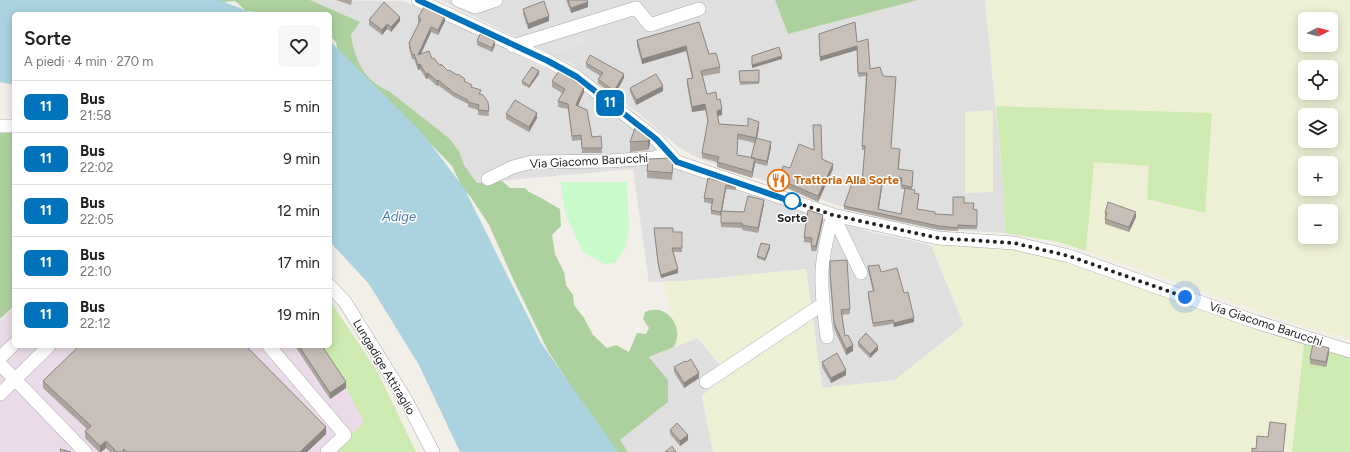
<!DOCTYPE html>
<html lang="it">
<meta charset="utf-8">
<style>
:root{--surface:#fff;--page:#f6f6f6;--text:#202124;--muted:#757577;--line:#e0e0e0}
body{margin:0;font-family:Figtree,sans-serif;background:var(--page);color:var(--text);height:100vh;display:flex;flex-direction:column;font-size:15px;white-space:nowrap}
*{box-sizing:border-box;margin:0}
p{font-size:13px;color:var(--muted)}
.icon{flex:none;width:22px;height:22px;fill:none;stroke:currentColor;stroke-width:2;stroke-linecap:round;stroke-linejoin:round}
.map{position:relative;flex:1;overflow:hidden}
.drawer{position:absolute;left:12px;top:12px;width:320px;height:336px;display:flex;flex-direction:column;background:var(--surface);border-radius:6px;box-shadow:0 2px 10px #0003}
.drawer>*{flex:none}
.badge{padding:0 8px;border-radius:6px;font-size:14px;line-height:26px}
.needle{width:26px;rotate:84deg}
.tools{position:absolute;left:1298px;top:12px;display:grid;gap:8px}
.tools a{display:grid;place-items:center;width:40px;height:40px;border-radius:6px;background:var(--surface);box-shadow:0 2px 10px #0003;font-size:20px}
.you{position:absolute;width:20px;height:20px;margin:-10px;border:3px solid #fff;border-radius:50%;background:#1a73e8;box-shadow:0 0 0 6px #1a73e833}
.map>.badge{position:absolute;translate:-50% -50%;box-shadow:0 0 0 2px #fff}
.round{display:grid;place-items:center;flex:none;width:42px;height:42px;border-radius:6px;background:var(--page)}
.summary{display:flex;align-items:center;justify-content:space-between;height:68px;padding:0 12px}
h1{font-size:19px;font-weight:600;line-height:30px}
ul{padding:0;list-style:none}
li{display:flex;align-items:center;gap:12px;height:52px;padding:0 12px;border-top:1px solid var(--line)}
li div{flex:1}
li b{display:block;font-size:15px}
li em{font-style:normal}
li .badge{min-width:44px;font-weight:700;text-align:center}
.map>svg:first-child{display:block}
.residential{fill:#e0dfdf}
.industrial{fill:#ebdbe8}
.farmland{fill:#eef0d5;fill-rule:evenodd}
.grass{fill:#cdebb0}
.forest{fill:#add19e}
.park{fill:#c8facc}
.parking{fill:#e2e2e2}
.water{fill:#aad3df}
.lines{fill:none;stroke-linecap:round;stroke-linejoin:round}
.minor-casing{stroke:#a9a9a9;stroke-width:14}
.minor{stroke:#fff;stroke-width:13}
.wall{fill:#aba49e;fill-rule:evenodd}
.shaded-wall{fill:#8b8681}
.building{fill:#c7bfb8;stroke:#8b8681}
.line-casing{stroke:#fff;stroke-width:9}
.line{stroke:#0072bc;stroke-width:6}
.walk{stroke:#222;stroke-width:4;stroke-dasharray:0 7.2}
.stop-dot{fill:#fff;stroke:#0072bc;stroke-width:2}
.labels{text-anchor:middle;stroke-width:3;stroke-linejoin:round;paint-order:stroke}
.street-label{font-size:12px;fill:#222;stroke:#fff}
.food-label{font-size:12px;font-weight:bold;fill:#c56008;stroke:#fff;text-anchor:start}
.stop-label{font-size:12px;font-weight:bold;fill:#222;stroke:#fff}
.water-label{font-size:13px;font-style:italic;fill:#4a7aab;stroke:#fff}
</style>
<div class="map">
<svg width="1350" height="452" viewBox="0 0 1350 452">
<rect width="100%" height="100%" fill="#f2efe9"/>
<path class="residential" d="M310,0L403,1L443,18L562,77L611,111L669,159L835,222L875,233L931,245L964,325L895,380L822,388L806,269L686,281L649,282L633,169L477,183L464,165L459,151L449,138L389,91L378,86L366,75L358,63L354,52L351,35L360,22Z
M440,0H775L788,34L918,0H985L1003,184L1005,233L935,229L879,219L700,159L678,147L642,116L571,64Z
M698,338L727,374L702,396L713,452H628L620,440L668,402V380L649,357Z"/>
<path class="industrial" d="M330,301L377,371L416,452H0V321L14,308V346H330Z"/>
<path class="farmland" d="M985,0H1350V338L1313,330L1086,251L1094,162L1149,166L1212,114L996,106ZM1305,19H1331V45H1305ZM1305,67H1331V93H1305ZM1305,115H1331V141H1305ZM1305,163H1331V189H1305ZM1305,211H1331V237H1305Z
M993,110V192L965,193V112Z
M931,245H979L1012,248L1055,257L1304,343L1292,452H713L702,396L727,373L698,338L674,347L678,339L675,322L671,317L663,281H686L806,269L822,388L895,380L964,325Z"/>
<path class="grass" d="M996,106L1212,113L1205,213L1147,199L1149,166L1094,162L1086,251L1059,242L1005,233L1003,184Z
M330,301L377,371L416,452H334L364,422L346,388L318,346H330Z
M1304,343L1350,354V452H1292Z"/>
<path class="forest" d="M217,0H310L360,22L351,35C355,60 364,81 389,91L449,138L459,151L464,165L477,183L502,181L510,188H525L529,192C533,193 555,206 560,209L561,226L552,235L555,254L564,272L566,285L573,295L574,305L584,318L593,335L607,348L616,345L629,352L637,333L646,334L649,328L643,319L645,312C666,302 685,326 674,347L649,357L668,380V402L620,440L628,452H614L548,351L514,281L489,225L470,196L463,189L452,166L401,113L338,53L336,42L330,36V14H274L246,11L235,1L223,2Z
M775,0H918L788,34Z
M0,132L14,133V306L0,319Z"/>
<path class="park" d="M560,182H627L629,230L625,248L615,263L604,264L583,252L566,215Z"/>
<path class="parking" d="M583,35L586,44L552,55L549,45Z"/>
<path class="water" d="M0,0H219L255,14H14V85L0,82Z
M330,41L423,134L464,188L541,343L618,452H460L419,365L369,284L330,242Z"/>
<g class="lines">
<defs>
<path id="minor" d="M418,0L548,61L577,77L656,139L677,162L833,215L938,238L1014,243L1069,256L1256,322L1350,351
M458,0L475,7L496,0
M513,46L636,8L650,25L699,9
M0,126H14
M488,179L513,167L532,162L609,161L654,158L669,153
M833,215L861,273
M330,286L345,302L407,402L433,452
M827,337C824,315 821,293 822,271C823,252 828,233 833,215
M269,346L345,435L327,452
M0,358L14,344
M0,364L85,452
M706,382L823,304
M0,394L49,346"/>
</defs>
<use href="#minor" class="minor-casing"/>
<use href="#minor" class="minor"/>
</g>
<path class="wall" d="M336,0H352L351,5Z
M566,0H587L588,7L571,13Z
M523,9L549,21L528,29L523,14Z
M418,17L445,21L438,35L431,32L421,54L432,59L440,66L465,81L481,94L488,102L489,116L478,115V110L468,107V104L454,97L438,85L437,86L428,78L426,79L420,69L418,70L414,59H412L409,48V43L419,23L418,22Z
M369,20L400,21L391,32L387,29L382,35L369,25Z
M699,22L709,54L720,67V73L703,76L707,94L717,100L722,115L718,116L719,124L759,127L757,139L771,147L767,166L755,163L752,178L717,167V162L702,158V153L708,122L705,110L692,112L687,85V79L692,78L686,51L642,64L637,46V40ZM738,139L755,143L751,158L737,155Z
M819,34L857,42L870,69L891,148L900,153L899,169L913,175L912,189L915,193L919,198L917,209L935,214L953,215L964,203L973,209L977,210V229H958V231L939,230L844,209V206L862,183L865,150H862V146L866,76L858,77L857,50L820,61ZM883,181L901,182V189H905L901,214L879,209Z
M477,41L495,45L492,52L477,45Z
M586,63L624,78L614,96L598,83V79L600,76L586,67Z
M759,70V84L740,85L739,71Z
M539,74L529,88L522,84V81Z
M552,81L584,92L578,106L592,137L602,148V153H582L581,140L572,141L568,109L558,107V101L562,93L552,87Z
M630,88L663,91L636,105L630,92Z
M506,114L537,118L529,132L506,119Z
M644,130L650,144L648,150L630,152V142Z
M822,159L833,169L818,202L780,185V180L790,168Z
M673,169L672,180L647,178V171Z
M708,178L736,186V190L726,189L722,211L744,212L764,204L758,233L742,230V228L721,227V216L711,214V210L712,204L704,202V198Z
M1105,213L1136,217L1129,232L1105,224Z
M823,220L816,251H811V243L804,242V237Z
M654,228L673,232H682V252H673L678,273L661,278L658,266Z
M770,248L765,261L757,258V256Z
M830,261L850,309V314L842,315L845,336L853,351L846,355L834,329L830,279Z
M868,266L881,272L904,293L914,322L894,327L893,324L873,327L868,296V292H873L868,270Z
M858,342L878,350L870,358L858,346Z
M79,346H251L248,348L326,434L307,452H110L106,448L101,452H99L85,438V431L87,429L43,388V381Z
M295,346H322L346,388L330,399Z
M1329,353L1326,367L1310,364V359Z
M822,362L846,375L831,383L822,367Z
M674,367L699,378L684,388L674,372Z
M670,430L688,440L680,446L670,434Z"/>
<path class="shaded-wall" d="M588,2V7L571,13V8Z
M445,16V21L438,35V30Z
M549,16V21L528,29V24Z
M400,17V21L391,32V27Z
M387,24V29L382,35V30Z
M431,27V32L418,60V55Z
M495,41V45L492,52V48Z
M686,46V51L642,64V59Z
M857,46V50L820,61V57Z
M782,56V59L752,68V65Z
M420,64V69L418,70V65Z
M539,71V74L529,88V86Z
M428,73V78L426,79V74Z
M624,74V78L614,96V91Z
M438,80V85L437,86V81Z
M663,86V91L636,105V100Z
M584,87V92L576,110V105Z
M705,104V110L692,112V107Z
M722,109V115L717,116V111Z
M537,113V118L529,132V127Z
M759,122V127L756,143V138Z
M650,135V144L648,150V141Z
M771,142V147L767,166V161Z
M755,158V164L752,178V172Z
M833,164V169L818,202V196Z
M883,177V181L878,212V209Z
M726,185V189L721,216V212Z
M764,200V204L758,233V228Z
M1136,212V217L1129,232V227Z
M823,215V220L816,251V246Z
M770,245V248L765,261V259Z
M678,269V273L661,278V275Z
M914,318V322L894,327V323Z
M853,345V351L846,355V349Z
M878,346V350L870,358V354Z
M1329,348V353L1326,367V362Z
M846,370V375L831,383V378Z
M699,373V378L684,388V383Z
M346,382V388L330,399V393Z
M326,427V434L307,452H300Z
M688,435V440L680,446V441Z
M106,441V448L101,452H100V446Z"/>
<path class="building" d="M568,0H587L588,2L571,8Z
M544,1L549,16L528,24L523,9Z
M384,2L400,17L391,27L387,24L382,30L369,20Z
M424,7L445,16L438,30L431,27L418,55L429,51L432,59L434,58L440,66L441,64L448,71L449,70L457,75L458,74L465,79L464,81L472,85L471,87L481,90L479,94L483,95L488,102L489,111L478,110L479,105L468,102V100L454,93L438,80L437,81L428,73L426,74L420,64L418,65L414,54L412,55L409,43L421,19L418,17Z
M699,22L709,54L716,53L720,67L701,71L707,94L716,92L717,100L720,99L722,109L717,111L719,124L748,126V118L759,122L756,138L738,134L737,155L755,158L752,172L717,162L719,157L702,153L708,120L705,104L692,107L687,79L693,78L686,46L642,59L637,40Z
M855,22L857,42L868,39L870,69L880,67L883,76L896,77L891,148L900,149L898,169L913,171L912,187L901,185L902,178L883,177L878,209L901,214L905,188L915,190L914,193L919,194L917,209L935,212V214L953,215V197H964V203H974L973,209L977,210V226L958,225V228L939,226L844,206L853,180L862,183L865,146H862L867,73H858L857,46L820,57L819,34Z
M480,34L495,41L492,48L477,41Z
M779,47L782,56L752,65V56Z
M590,55L624,74L614,91L598,79L603,73L586,63Z
M532,67L539,71L529,86L522,81Z
M759,70V82H740L739,71Z
M559,71L584,87L576,105L587,110L592,137L601,136L602,148H582L581,135L572,136L568,104L558,101L565,89L552,81Z
M656,74L663,86L636,100L630,88Z
M515,100L537,113L529,127L506,114Z
M813,125H821L822,159L833,164L818,196L780,180L783,166L790,168L799,144L814,150Z
M635,128L644,130L650,135L648,141L630,142Z
M756,138L771,142L767,161L751,158Z
M669,158L673,162L672,173L647,171L648,159Z
M708,178L736,186L726,185L721,212L711,210L713,199L704,198Z
M748,196L764,200L758,228L742,225V223H721V211L744,212Z
M1108,202L1136,212L1129,227L1105,219L1107,213H1105Z
M808,210L823,215L816,246H811L812,238L804,237Z
M654,228H673V232H682V248H672L678,269L661,275L658,262Z
M761,243L770,245L765,259L757,256Z
M847,260L850,309L841,310L845,336L848,335L853,345L846,349L834,323L830,274V261Z
M879,265L881,272L897,268L904,293L908,292L914,318L894,323L893,320L873,323L868,292L874,291L868,266Z
M866,333L878,346L870,354L858,342Z
M1313,344L1329,348L1326,362L1310,359Z
M79,346H246L326,427L300,452H127L124,449L122,452H117L106,441L100,446L85,431L91,426L43,381Z
M299,346H322L346,382L330,393Z
M837,353L846,370L831,378L822,362Z
M691,359L699,373L684,383L674,367L685,361L686,362Z
M1270,422L1286,424L1283,452H1252V448L1256,449L1257,436L1268,437Z
M677,423L688,435L680,441L670,430Z
M672,446L676,452H665Z
M60,449L71,452H61Z"/>
<g class="lines">
<defs>
<path id="line" d="M418,0L548,61L577,77L656,139L677,162L799,204"/>
</defs>
<use href="#line" class="line-casing"/>
<use href="#line" class="line"/>
<path class="walk" d="M792,201L788,200L833,215L938,238L1014,243L1069,256L1185,297"/>
</g>
<defs>
<symbol id="restaurant-ring" viewBox="-11 -11 22 22"><circle r="9.5" fill="#fff" stroke="#e8710a" stroke-width="1.5"/><path d="M-5-6h1v4h1v-4h1v4h1v-4h1v5L-1.5 .5V6h-2V.5L-5-1ZM5-6V6H3V1.5H1.5Q1.5-4 5-6Z" fill="#e8710a"/></symbol>
</defs>
<g fill-rule="evenodd">
<use href="#restaurant-ring" x="766" y="168" width="25" height="25"/>
</g>
<circle class="stop-dot" cx="792" cy="201" r="8"/>
<g class="labels">
<g class="street-label">
<text transform="translate(589 161) rotate(-3)" y="4">Via Giacomo Barucchi</text>
<text transform="translate(1266 324) rotate(18)" y="4">Via Giacomo Barucchi</text>
<text transform="translate(384 367) rotate(59)" y="4">Lungadige Attiraglio</text>
</g>
<g class="food-label">
<text x="794" y="184">Trattoria Alla Sorte</text>
</g>
<g class="stop-label">
<text x="792" y="222">Sorte</text>
</g>
<g class="water-label">
<text x="399" y="221">Adige</text>
</g>
</g>
</svg>
<div class="tools">
<a><svg class="needle" viewBox="-14 -14 28 28"><path d="M0-13l5 13h-10z" fill="#e53935"/><path d="M0 13l5-13h-10z" fill="#757577"/></svg></a>
<a><svg class="icon" aria-label="locate" viewBox="0 0 24 24"><circle cx="12" cy="12" r="6"/><path d="M12 2v4M12 18v4M2 12h4M18 12h4"/></svg></a>
<a><svg class="icon" aria-label="layers" viewBox="0 0 24 24"><path d="M12 4l9 5-9 5-9-5zM3 14l9 5 9-5"/></svg></a>
<a>+</a>
<a>−</a>
</div>
<div class="you" style="left:1185px;top:297px"></div>
<b class="badge" style="left:610px;top:103px;background:#0072bc;color:#fff">11</b>
<section class="drawer">
<div class="summary"><div><h1>Sorte</h1><p>A piedi · 4 min · 270 m</p></div><a class="round"><svg class="icon" aria-label="heart" viewBox="0 0 24 24"><path d="M12 20l-8-8c-3-5 5-10 8-4 3-6 11-1 8 4z"/></svg></a></div>
<ul>
<li><span class="badge" style="background:#0072bc;color:#fff">11</span><div><b>Bus</b><p>21:58</p></div><em>5 min</em></li>
<li><span class="badge" style="background:#0072bc;color:#fff">11</span><div><b>Bus</b><p>22:02</p></div><em>9 min</em></li>
<li><span class="badge" style="background:#0072bc;color:#fff">11</span><div><b>Bus</b><p>22:05</p></div><em>12 min</em></li>
<li><span class="badge" style="background:#0072bc;color:#fff">11</span><div><b>Bus</b><p>22:10</p></div><em>17 min</em></li>
<li><span class="badge" style="background:#0072bc;color:#fff">11</span><div><b>Bus</b><p>22:12</p></div><em>19 min</em></li>
</ul>
</section>
</div>
